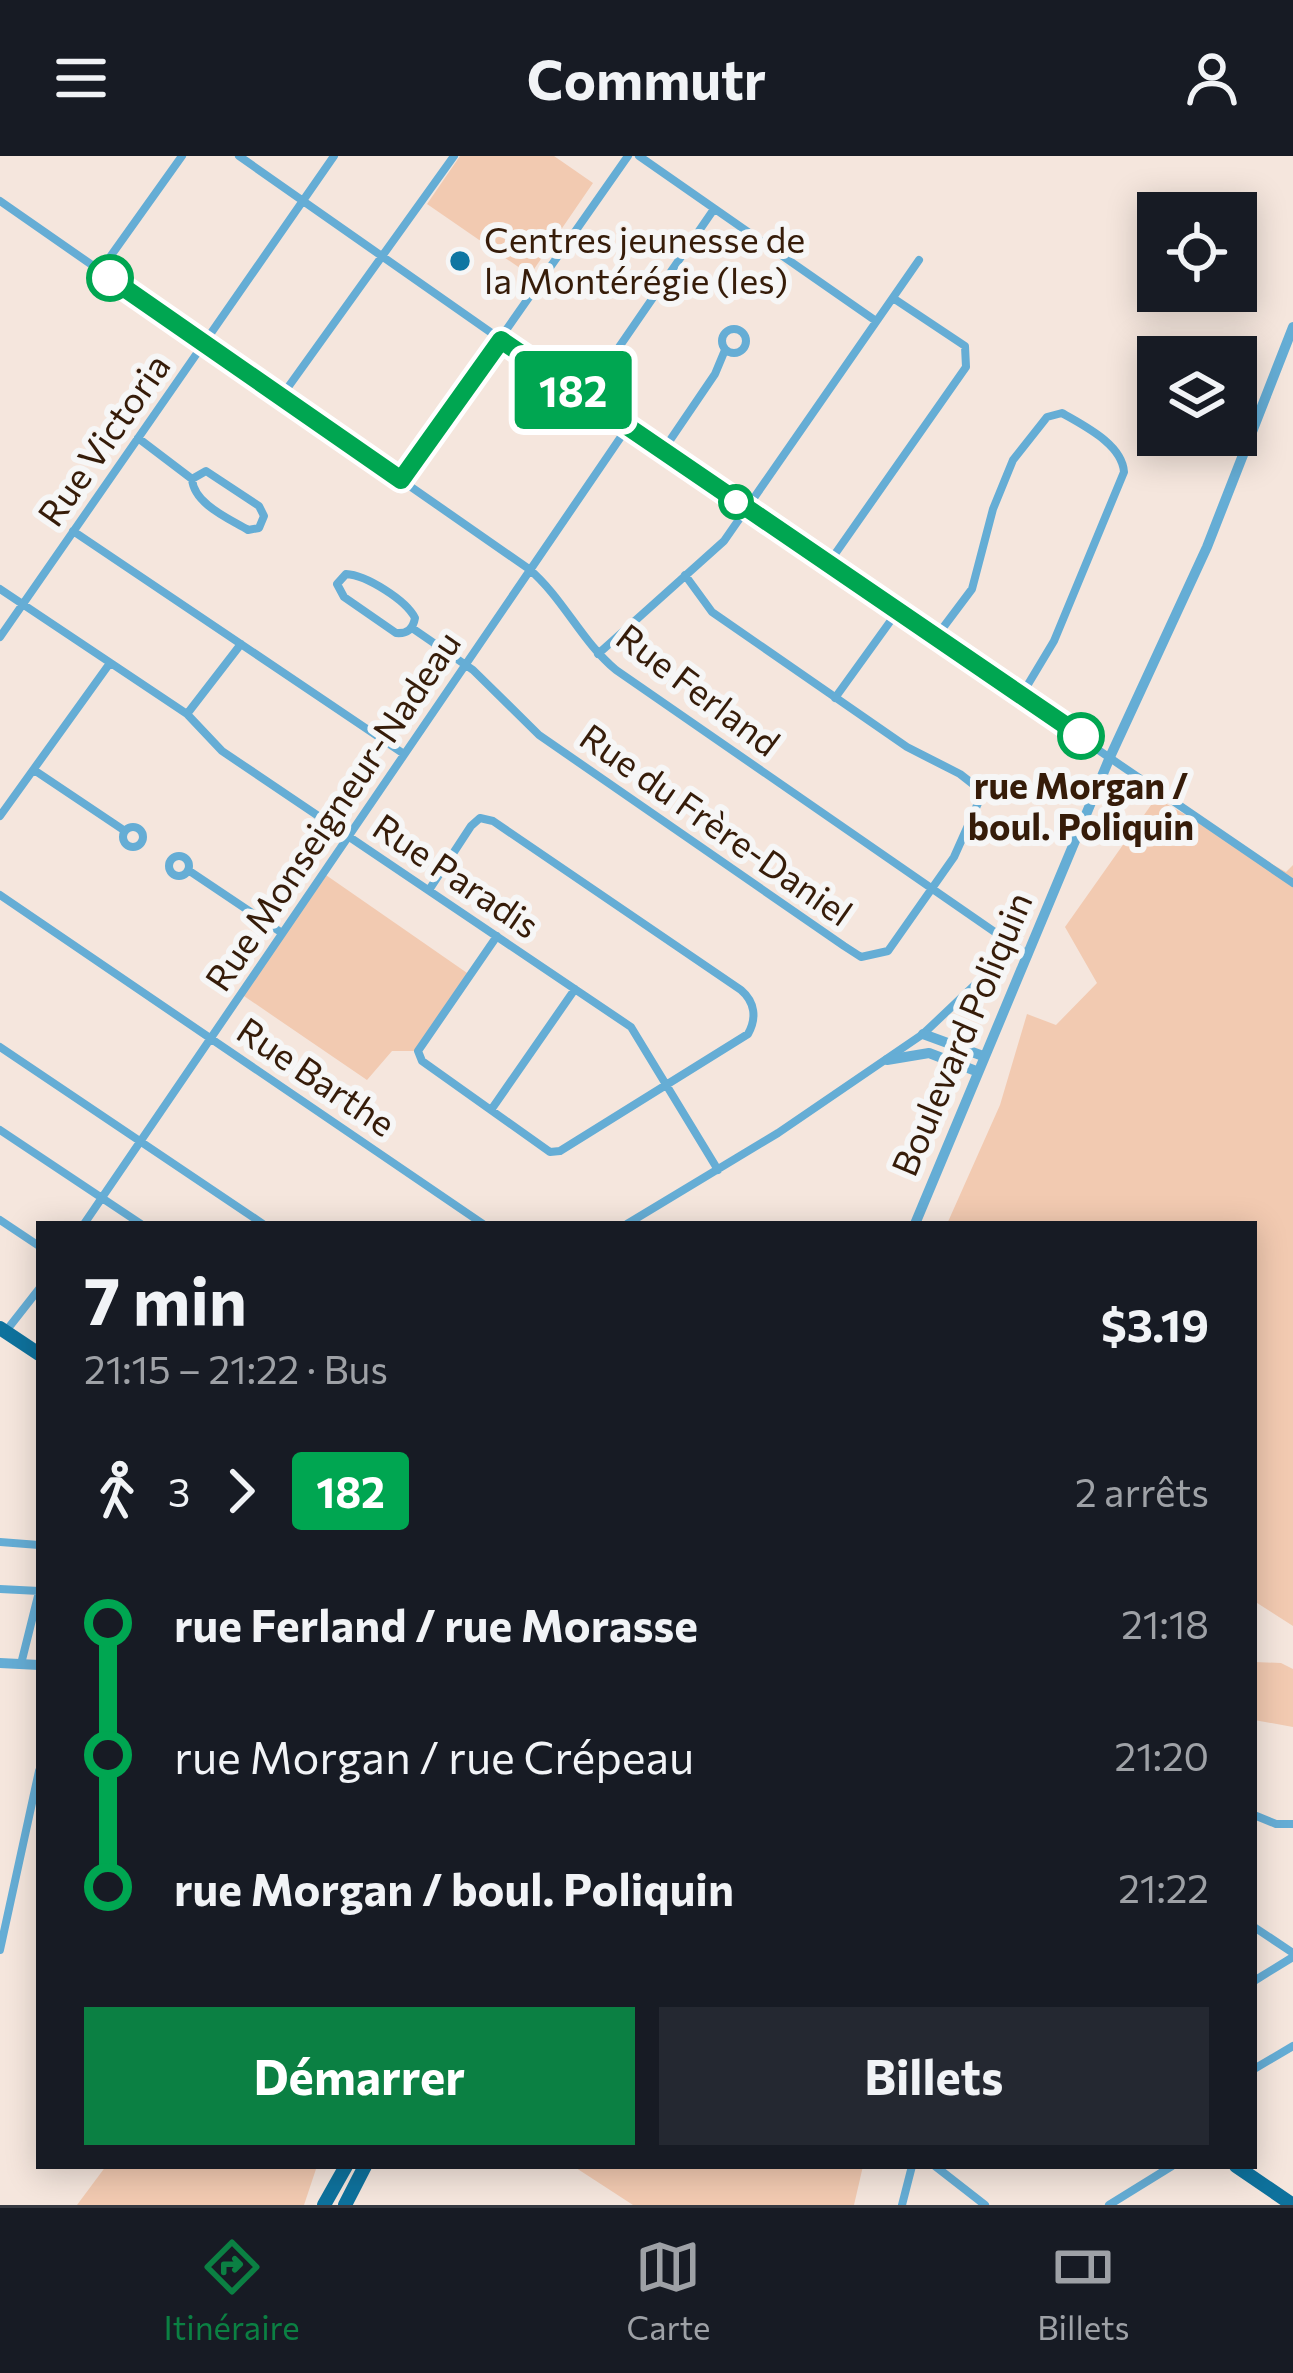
<!DOCTYPE html>
<html lang="fr">
<meta charset="utf-8">
<style>
:root{--surface:#171b24;--page:#242831;--text:#f1f3f6;--muted:#9ea1a6;--line:#363941;--accent:#0b8043}
body{margin:0;font-family:Commissioner,sans-serif;background:var(--page);color:var(--text);height:100vh;display:flex;flex-direction:column;font-size:45px;white-space:nowrap}
*{box-sizing:border-box;margin:0}
p{font-size:39px;color:var(--muted)}
.icon{flex:none;width:66px;height:66px;fill:none;stroke:currentColor;stroke-width:2;stroke-linecap:round;stroke-linejoin:round}
.map{position:relative;flex:1;overflow:hidden}
.panel{position:absolute;left:36px;top:1065px;width:1221px;height:948px;display:flex;flex-direction:column;background:var(--surface);border-radius:0px;box-shadow:0 6px 30px #0003}
.panel>*{flex:none}
.badge{padding:0 24px;border-radius:9px;font-size:42px;line-height:78px}
.controls{position:absolute;left:1137px;top:36px;display:grid;gap:24px}
.controls a{display:grid;place-items:center;width:120px;height:120px;border-radius:0px;background:var(--surface);box-shadow:0 6px 30px #0003;font-size:60px}
.map>.badge{position:absolute;translate:-50% -50%;box-shadow:0 0 0 6px #fff}
.legs{display:flex;align-items:center;gap:18px;height:132px;padding:0 48px;font-size:39px}
.legs p{margin-inline-start:auto}
.overview{display:flex;align-items:center;justify-content:space-between;height:204px;padding:0 48px}
h1{font-size:66px;font-weight:700;line-height:90px}
.cta{display:flex;gap:24px;margin-top:auto;padding:24px 48px}
.cta a{flex:1;height:138px;border-radius:0px;background:var(--accent);color:#fff;font-size:48px;font-weight:700;line-height:138px;text-align:center}
.cta a+a{background:var(--page);color:var(--text)}
ul{padding:0 48px;list-style:none}
li{display:flex;align-items:center;gap:42px;height:132px;font-size:45px}
li i{display:grid;place-items:center;width:18px;height:100%;margin:0 15px;background:currentColor}
li i::after{content:'';width:30px;height:30px;margin:-15px;border:9px solid;border-radius:50%;background:var(--surface)}
li p{margin-inline-start:auto}
li:first-child i{background:linear-gradient(#0000 50%,currentColor 0)}
li:last-child i{background:linear-gradient(currentColor 50%,#0000 0)}
header{display:flex;justify-content:space-between;align-items:center;height:156px;padding:0 48px;background:var(--surface);font-size:54px;font-weight:700}
.dock{display:flex;justify-content:space-around;align-items:center;height:168px;border-top:3px solid var(--line);background:var(--surface);font-size:33px;color:var(--muted)}
.dock a{display:grid;justify-items:center;gap:6px}
.dock .active{color:var(--accent)}
.map>svg:first-child{display:block}
.green{fill:#f2cab1}
.lines{fill:none;stroke-linecap:round;stroke-linejoin:round}
.minor{stroke:#65add5;stroke-width:8}
.tertiary{stroke:#65add5;stroke-width:10}
.primary{stroke:#0e729d;stroke-width:14}
.line-1-casing{stroke:#fff;stroke-width:27}
.line-1{stroke:#00a651;stroke-width:18}
.poi-dot{fill:#0f76a2;stroke:#f6f6f6;stroke-width:4.5}
.stop-1-dot{fill:#fff;stroke:#00a651;stroke-width:6}
.labels{text-anchor:middle;stroke-width:12;stroke-linejoin:round;paint-order:stroke}
.poi-label{font-size:36px;fill:#361c09;stroke:#f6f6f6;text-anchor:start}
.street-label{font-size:36px;fill:#361c09;stroke:#f6f6f6}
.stop-label{font-size:36px;font-weight:bold;fill:#361c09;stroke:#f6f6f6}
</style>
<header><svg class="icon" aria-label="menu" viewBox="0 0 24 24"><path d="M4 6h16M4 12h16M4 18h16"/></svg>Commutr<svg class="icon" aria-label="person" viewBox="0 0 24 24"><circle cx="12" cy="8" r="4"/><path d="M4 21q1-7 8-7t8 7"/></svg></header>
<div class="map">
<svg width="1293" height="2049" viewBox="0 0 1293 2049">
<rect width="100%" height="100%" fill="#f5e6dd"/>
<path class="green" d="M460,0H554L593,27L530,119L427,48Z
M1156,642L1286,716L1293,709V1470L1254,1445V1068H947L1000,949L1027,858L1056,869L1097,827L1065,771Z
M323,717L470,819L418,895H392L367,924L241,838Z
M1254,1506L1281,1507L1293,1513V1571L1254,1564Z
M106,2010H317L304,2049H77Z
M573,2010H863L854,2049H633Z"/>
<g class="lines">
<path class="minor" d="M239,0L627,272L1293,727
M639,0L876,165
M0,45L529,413C563,442 582,486 616,514L1028,799
M100,115L182,0
M722 185a12 12 0 1 1 24 0a12 12 0 1 1-24 0Z
M281,241L454,0
M584,242L714,53
M138,282L192,323C194,348 228,362 248,374L259,372L264,360L259,350L206,315L192,323
M662,296L715,218L725,194
M401,324L628,0
M73,375L404,598
M828,408L966,211L965,190L893,142
M346,418C366,419 406,444 415,462C413,473 407,478 396,477L344,441L337,428Z
M0,433L187,558L222,595L631,871L718,1014
M412,472L473,514L539,579L844,790L861,801L888,795L954,701L983,636L960,618L907,591L712,456L685,419
M0,481L334,0
M936,481L972,433L993,353L1013,304L1047,261L1062,257C1084,270 1122,288 1124,316L1054,485L1021,540
M598,498L724,385L919,104
M835,542L897,456
M187,558L241,488
M34,614L125,675
M0,660L110,507
M123 681a10 10 0 1 1 20 0a10 10 0 1 1-20 0Z
M169 710a10 10 0 1 1 20 0a10 10 0 1 1-20 0Z
M188,714L282,777
M429,734L471,670L480,662L493,665L741,834C755,846 757,862 748,878L560,995L550,996L422,905L418,895L497,780
M0,739L483,1068
M0,891L263,1068
M491,954L575,833
M0,974L141,1068
M0,1064L39,1090
M84,1068L627,272
M627,1068L778,977L923,878L979,825L1007,784
M6,1175L39,1133
M0,1386L39,1389
M0,1433L39,1435
M21,1508L39,1436
M1254,1659L1276,1668H1293
M1254,1771L1293,1797
M0,1794L39,1615
M1254,1825L1293,1801
M1254,1913L1293,1890
M935,2010L985,2049
M902,2049L912,2010
M1109,2049L1172,2010"/>
<path class="tertiary" d="M923,878L983,900
M887,904L929,897L976,915
M915,1068L1110,601L1207,391L1293,171
M0,1507L39,1509"/>
<path class="primary" d="M0,1172L39,1198
M1236,2010L1293,2049
M324,2049L346,2010
M345,2049L365,2010"/>
</g>
<g class="lines">
<defs>
<path id="line-1" d="M110,122L401,324L501,184L1081,580"/>
</defs>
<use href="#line-1" class="line-1-casing"/>
<use href="#line-1" class="line-1"/>
</g>
<circle class="poi-dot" cx="460" cy="105" r="12"/>
<g class="stop-1-dot">
<circle cx="110" cy="122" r="21"/>
<circle cx="736" cy="346" r="15"/>
<circle cx="1081" cy="580" r="21"/>
</g>
<g class="labels">
<g class="poi-label">
<text x="484" y="97">Centres jeunesse de<tspan x="484" dy="41">la Montérégie (les)</tspan></text>
</g>
<g class="street-label">
<text transform="translate(104 284) rotate(-55)" y="13">Rue Victoria</text>
<text transform="translate(698 534) rotate(37)" y="13">Rue Ferland</text>
<text transform="translate(333 655) rotate(-56)" y="13">Rue Monseigneur-Nadeau</text>
<text transform="translate(716 669) rotate(35)" y="13">Rue du Frère-Daniel</text>
<text transform="translate(456 720) rotate(34)" y="13">Rue Paradis</text>
<text transform="translate(962 878) rotate(-67)" y="13">Boulevard Poliquin</text>
<text transform="translate(316 921) rotate(34)" y="13">Rue Barthe</text>
</g>
<g class="stop-label">
<text x="1081" y="643">rue Morgan /<tspan x="1081" dy="41">boul. Poliquin</tspan></text>
</g>
</g>
</svg>
<div class="controls">
<a><svg class="icon" aria-label="locate" viewBox="0 0 24 24"><circle cx="12" cy="12" r="6"/><path d="M12 2v4M12 18v4M2 12h4M18 12h4"/></svg></a>
<a><svg class="icon" aria-label="layers" viewBox="0 0 24 24"><path d="M12 4l9 5-9 5-9-5zM3 14l9 5 9-5"/></svg></a>
</div>
<b class="badge" style="left:573px;top:234px;background:#00a651;color:#fff">182</b>
<section class="panel">
<div class="overview"><div><h1>7 min</h1><p>21:15 – 21:22 · Bus</p></div><b>$3.19</b></div>
<div class="legs"><svg class="icon" aria-label="walk" viewBox="0 0 24 24"><circle cx="13" cy="4" r="2"/><path d="M13 8l-2 6 4 7M11 14l-3 7M7 12l3-4h3l4 4"/></svg>3<svg class="icon" aria-label="forward" viewBox="0 0 24 24"><path d="M9 5l7 7-7 7"/></svg><b class="badge" style="background:#00a651;color:#fff">182</b><p>2 arrêts</p></div>
<ul>
<li><i style="color:#00a651"></i><b>rue Ferland / rue Morasse</b><p>21:18</p></li>
<li><i style="color:#00a651"></i><span>rue Morgan / rue Crépeau</span><p>21:20</p></li>
<li><i style="color:#00a651"></i><b>rue Morgan / boul. Poliquin</b><p>21:22</p></li>
</ul>
<div class="cta"><a>Démarrer</a><a>Billets</a></div>
</section>
</div>
<nav class="dock">
<a class="active"><svg class="icon" aria-label="directions" viewBox="0 0 24 24"><path d="M12 3l9 9-9 9-9-9zM9 14v-3h6M13 9l2 2-2 2"/></svg>Itinéraire</a>
<a><svg class="icon" aria-label="map" viewBox="0 0 24 24"><path d="M3 6l6-2 6 2 6-2v14l-6 2-6-2-6 2zM9 4v14M15 6v14"/></svg>Carte</a>
<a><svg class="icon" aria-label="tickets" viewBox="0 0 24 24"><path d="M3 7h18v10H3zM15 7v10"/></svg>Billets</a>
</nav>
